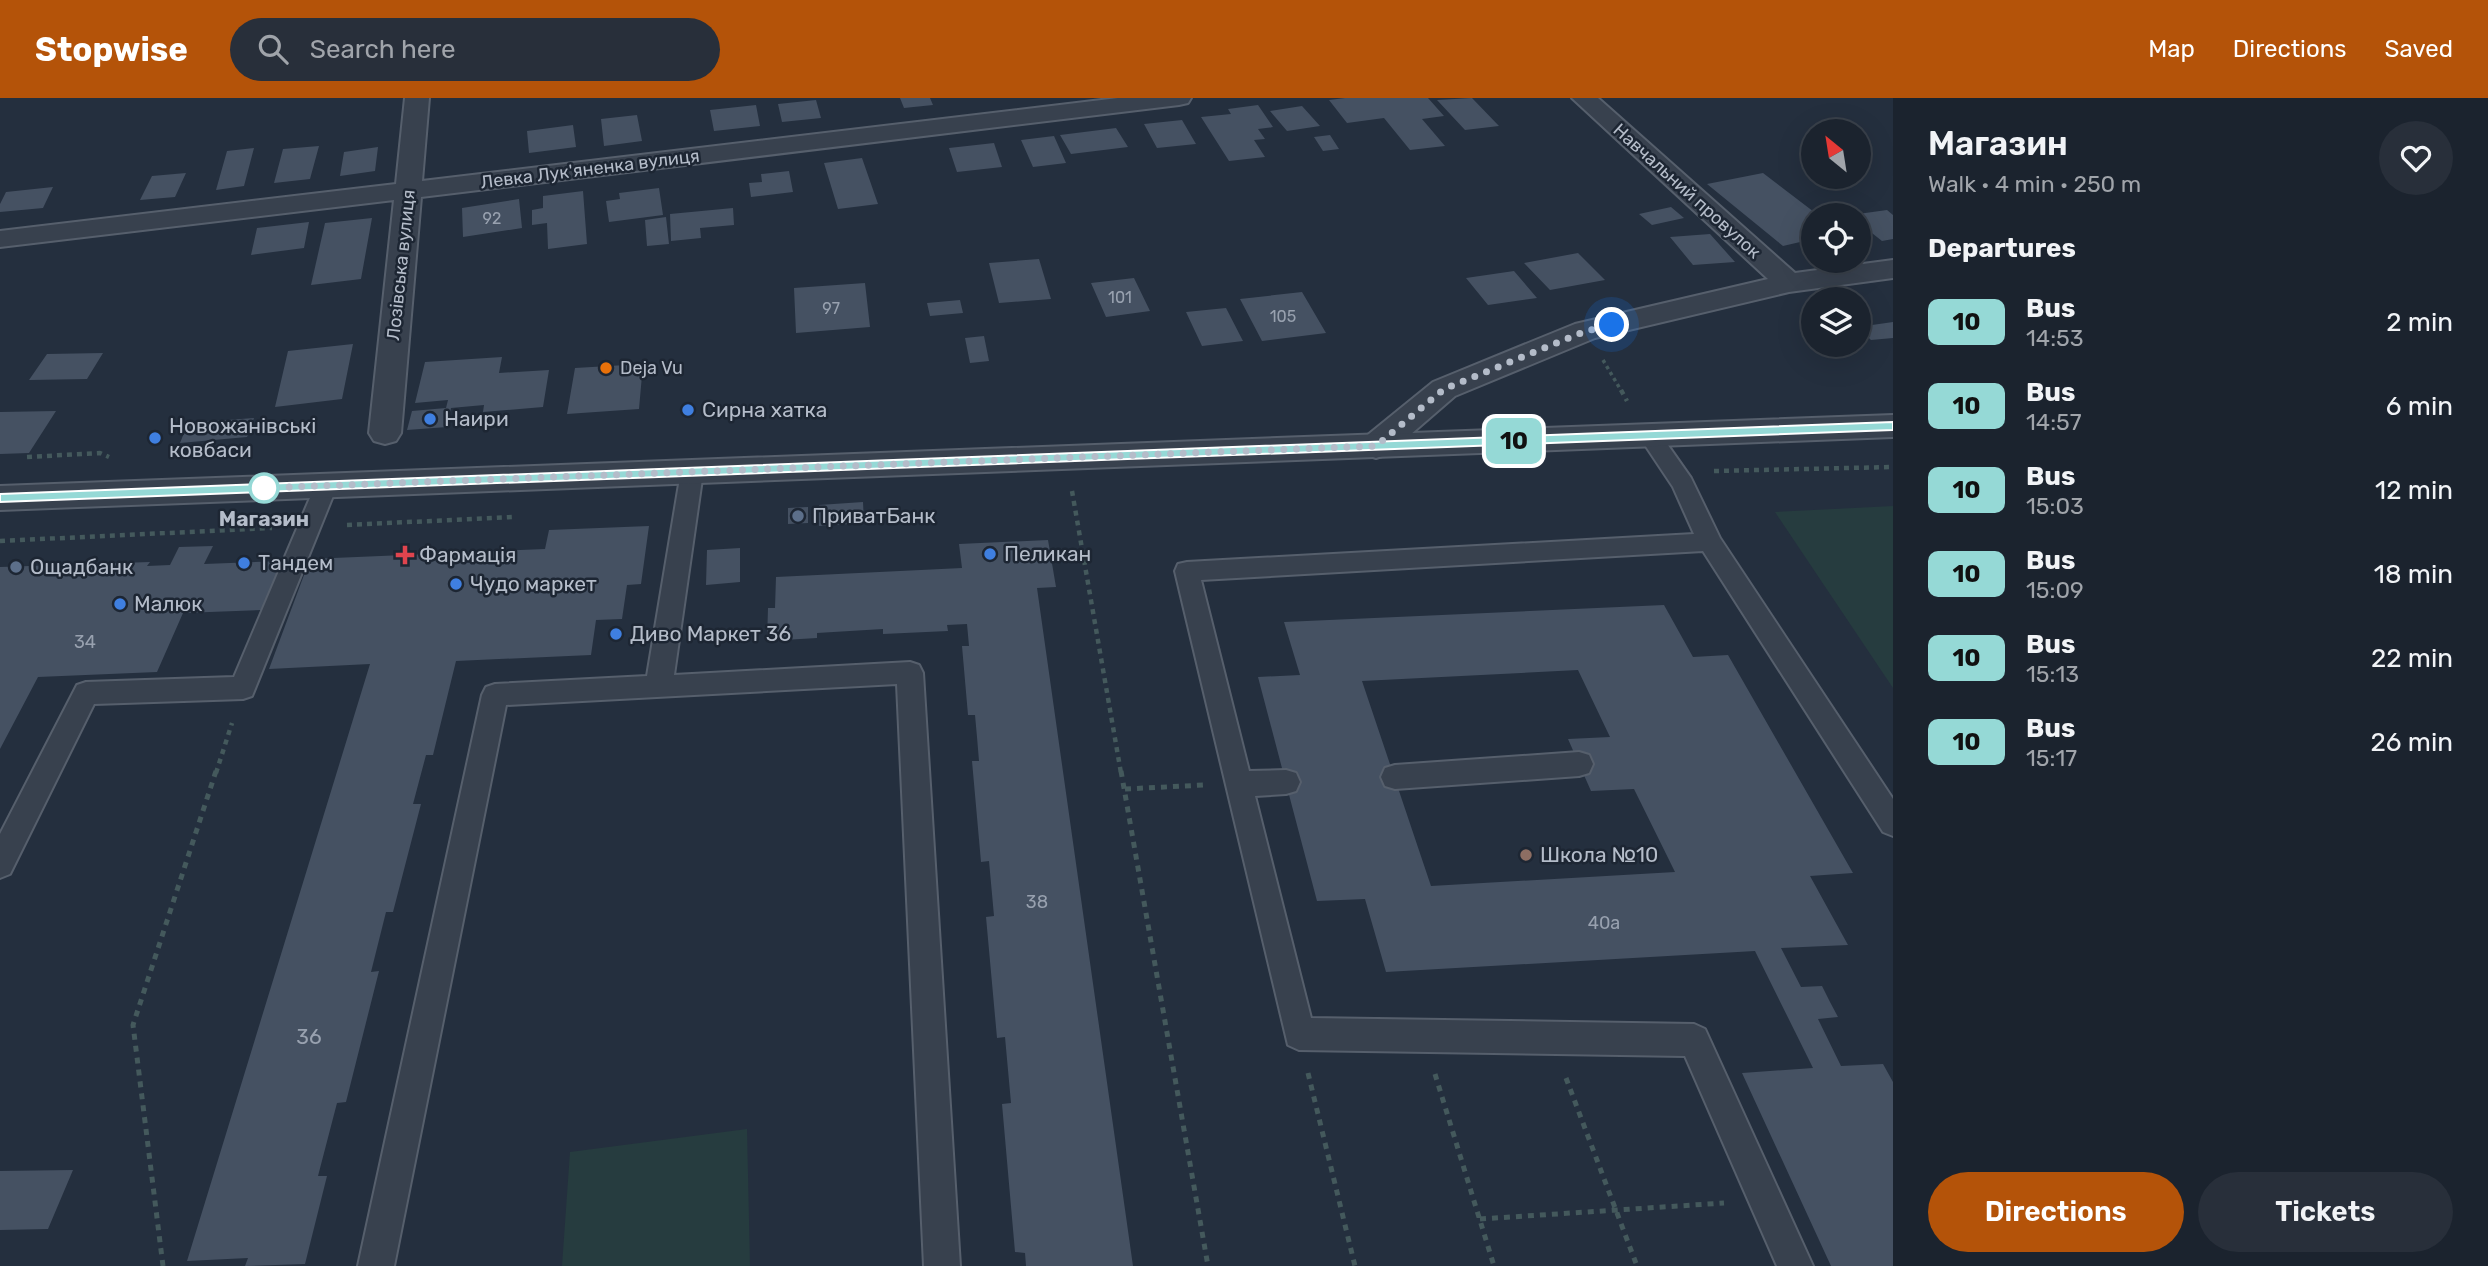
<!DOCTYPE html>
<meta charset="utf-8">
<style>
:root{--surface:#1b232e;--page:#282f3a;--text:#f1f3f6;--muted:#a0a4aa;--line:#39404a;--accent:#b45309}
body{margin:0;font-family:Rubik,sans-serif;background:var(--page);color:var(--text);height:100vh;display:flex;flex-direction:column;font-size:26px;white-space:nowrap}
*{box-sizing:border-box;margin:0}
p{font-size:23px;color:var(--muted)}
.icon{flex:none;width:38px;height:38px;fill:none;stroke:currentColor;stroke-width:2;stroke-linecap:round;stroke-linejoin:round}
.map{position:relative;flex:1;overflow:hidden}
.drawer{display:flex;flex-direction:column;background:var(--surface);width:595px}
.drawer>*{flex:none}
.badge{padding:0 14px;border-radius:10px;font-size:24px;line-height:46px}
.needle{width:46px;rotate:330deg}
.fabs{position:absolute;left:1801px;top:21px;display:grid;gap:14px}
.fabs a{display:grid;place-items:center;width:70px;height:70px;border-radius:50%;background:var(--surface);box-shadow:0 7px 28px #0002,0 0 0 2px var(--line);font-size:35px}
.you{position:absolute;width:35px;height:35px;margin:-18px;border:5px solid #fff;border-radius:50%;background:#1a73e8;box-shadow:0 0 0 10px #1a73e833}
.map>.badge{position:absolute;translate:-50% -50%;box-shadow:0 0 0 4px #fff}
h2{padding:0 35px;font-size:26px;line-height:63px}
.round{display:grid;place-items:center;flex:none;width:74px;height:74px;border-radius:37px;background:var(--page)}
.headline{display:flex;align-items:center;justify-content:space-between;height:119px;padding:0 35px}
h1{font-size:33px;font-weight:600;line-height:52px}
.button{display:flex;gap:14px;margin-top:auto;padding:14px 35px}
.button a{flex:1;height:80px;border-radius:42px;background:var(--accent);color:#fff;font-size:28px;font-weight:600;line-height:80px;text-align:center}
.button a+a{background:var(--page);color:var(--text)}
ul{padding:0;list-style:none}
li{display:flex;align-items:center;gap:21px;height:84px;padding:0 35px}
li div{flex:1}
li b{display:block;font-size:26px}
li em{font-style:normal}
li .badge{min-width:77px;font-weight:700;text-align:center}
header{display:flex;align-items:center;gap:42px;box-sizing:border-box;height:98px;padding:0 35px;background:var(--accent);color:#fff}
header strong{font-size:33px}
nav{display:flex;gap:38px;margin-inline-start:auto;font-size:24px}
.search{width:490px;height:63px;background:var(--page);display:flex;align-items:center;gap:18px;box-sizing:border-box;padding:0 24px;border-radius:38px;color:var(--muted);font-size:26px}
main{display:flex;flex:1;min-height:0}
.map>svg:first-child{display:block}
.green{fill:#263c3f}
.building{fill:#455162;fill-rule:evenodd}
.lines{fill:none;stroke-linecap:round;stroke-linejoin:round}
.service-casing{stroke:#565f6c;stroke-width:4}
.minor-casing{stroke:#565f6c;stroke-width:4}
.tertiary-casing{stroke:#565f6c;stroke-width:4}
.path-far2{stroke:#44595c;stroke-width:3.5;stroke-dasharray:3.5 3.5;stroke-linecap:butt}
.path-far1{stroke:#44595c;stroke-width:4.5;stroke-dasharray:5 5;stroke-linecap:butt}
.path{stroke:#44595c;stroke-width:5;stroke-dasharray:6 6;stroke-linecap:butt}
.service{fill:#38414e;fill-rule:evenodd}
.minor{fill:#38414e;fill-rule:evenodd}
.tertiary{fill:#38414e;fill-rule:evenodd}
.line{fill:#95d9d6;stroke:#fff;stroke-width:2}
.walk{stroke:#b4bcc9;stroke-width:7;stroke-dasharray:0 12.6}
.food-dot{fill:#e8710a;stroke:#1d2633;stroke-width:2.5}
.shop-dot{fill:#3f7fe0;stroke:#1d2633;stroke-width:2.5}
.stop-dot{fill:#fff;stroke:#95d9d6;stroke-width:3.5}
.service-dot{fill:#5c6f8a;stroke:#1d2633;stroke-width:2.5}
.health-dot{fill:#e0444e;stroke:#1d2633;stroke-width:2.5}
.education-dot{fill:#8d6e63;stroke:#1d2633;stroke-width:2.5}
.labels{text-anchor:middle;stroke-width:5;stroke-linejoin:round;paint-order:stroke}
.far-number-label{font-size:16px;fill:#98a1af}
.far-street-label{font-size:18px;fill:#b4bcc9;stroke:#1d2633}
.far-poi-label{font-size:18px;fill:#b4bcc9;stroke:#1d2633;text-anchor:start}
.number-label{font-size:18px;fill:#98a1af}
.poi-label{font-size:21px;fill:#b4bcc9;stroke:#1d2633;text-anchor:start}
.stop-label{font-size:21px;font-weight:bold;fill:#b4bcc9;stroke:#1d2633}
.near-number-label{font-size:21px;fill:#98a1af}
</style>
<header>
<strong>Stopwise</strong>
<div class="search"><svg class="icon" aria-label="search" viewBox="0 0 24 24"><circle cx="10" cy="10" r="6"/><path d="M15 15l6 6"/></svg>Search here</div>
<nav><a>Map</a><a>Directions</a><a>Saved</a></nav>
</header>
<main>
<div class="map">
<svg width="1893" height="1168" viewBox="0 0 1893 1168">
<rect width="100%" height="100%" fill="#242f3e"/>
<path class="green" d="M1893,408V590L1775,414Z
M747,1031L750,1168H562L570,1054Z"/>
<path class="building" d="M900,0H930L933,7L904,10Z
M1345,0H1428L1444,18L1422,21L1445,48L1410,52L1384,20L1347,25L1329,2Z
M1472,0L1499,28L1465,32L1437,2Z
M816,2L821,20L782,24L778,6Z
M756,7L760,28L714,33L710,12Z
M1258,7L1273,29L1258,31L1265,41L1254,42L1265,59L1229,63L1201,19L1231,16L1228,11Z
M1302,8L1320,28L1287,33L1270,13Z
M637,17L642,43L604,48L601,21Z
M1182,22L1196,46L1157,50L1144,26Z
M573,27L576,49L529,55L527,33Z
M1116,30L1128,49L1071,56L1060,37Z
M1330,37L1339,51L1323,53L1314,39Z
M1054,38L1066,65L1033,69L1021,42Z
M994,45L1002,69L957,74L949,50Z
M319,48L310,81L274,85L283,51Z
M378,49L375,73L340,78L344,54Z
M254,50L244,88L216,92L227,53Z
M862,60L878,106L838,111L824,65Z
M789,73L793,94L751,99L749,85L762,84L761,76Z
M186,75L175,99L140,102L152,78Z
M1763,75L1818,117H1813V141L1783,148L1707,86Z
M53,89L43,110L0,114V106L6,94Z
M659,90L663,117L609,124L606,103L620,101L619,95Z
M583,93L587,146L548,151L547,125L532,127V112L543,110V98Z
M519,101L522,130L463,139L462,110Z
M1671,109L1684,120L1652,127L1639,116Z
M733,110L734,127L700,130L701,140L671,143L670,116Z
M1887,112L1893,117V141L1882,143L1858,124V116Z
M666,119L669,146L647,148L645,122Z
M372,120L361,181L311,187L325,125Z
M309,124L304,150L251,157L257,130Z
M1710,136L1735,164L1693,167L1670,139Z
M1578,155L1605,182L1550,192L1524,165Z
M1039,161L1051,201L999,205L989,165Z
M1514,173L1537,200L1488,207L1466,180Z
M1134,180L1150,213L1106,219L1091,185Z
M865,185L870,229L796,235L794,190Z
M1302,194L1326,235L1262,243L1240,201Z
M960,202L963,215L930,218L927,205Z
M1226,210L1243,243L1202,248L1186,214Z
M1893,224V240L1871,242L1858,229Z
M984,238L989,263L970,265L965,240Z
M353,246L342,301L275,309L288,253Z
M103,255L87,281L29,282L47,256Z
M502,259L499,275L549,272L543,309L483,314L484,307L451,310L447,329L407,332L412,313L446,310L448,302L415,305L425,264Z
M643,266L639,311L567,316L575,270Z
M56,313L29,355L0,356V314Z
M254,320L247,339L180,345L188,325Z
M863,404L864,425L819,428V407Z
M808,409V425L788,426V410Z
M649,428L641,486L627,487L622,521L596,522L591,557L456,563L433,657H426L413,706H421L393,814H386L371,874L379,873L346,1004L337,1005L318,1078H327L305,1166L245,1168L248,1160L187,1163L370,566L269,571L310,461L545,451L549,432Z
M1048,442L1056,489L1037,490L1133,1168H1026L1025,1155L1015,1154L1002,1006L1011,1005L1005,939L997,940L986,819L994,818L989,763L981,764L972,663H979L977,639L975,617H968L962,548H969L967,526L947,527L948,533L883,536V531L817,535V540L767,543L768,510H775L776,479L962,470L959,446Z
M213,448L204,466L282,463L263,512L183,515L157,574L38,579L0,651V469L150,464L147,468L170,467L179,449Z
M740,450V484L706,487L707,452Z
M1664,507L1693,559L1728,557L1853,775L1810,778L1848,847L1781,850L1801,889L1822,888L1830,904L1838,919L1818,921L1841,968L1883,966L1893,984V1168H1831L1742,975L1813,970L1755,853L1386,874L1365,801L1317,803L1258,579L1300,577L1284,524ZM1578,572L1610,639L1568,641L1591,693L1634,691L1675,774L1431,788L1362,583Z
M73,1072L48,1131L0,1132V1073Z"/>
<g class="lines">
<defs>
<path id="service" d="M1650,330L1658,333L1691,380L1720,440L1893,701V738L1883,734L1703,453L1201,482L1249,673L1286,672L1296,675L1300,684L1296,693L1286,696L1255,698L1311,920L1694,926L1705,931L1813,1168H1777L1685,958L1299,952L1288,947L1175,473L1178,466L1187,464L1694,436L1673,389L1639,338L1642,333Z
M692,366L700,368L703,374L674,577L910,564L919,567L923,575L960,1168H924L897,586L506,607L394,1168H358L482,597L486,589L495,586L647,578L681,374L684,368Z
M326,380L334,382L337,388L252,598L243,601L94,606L10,776L0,780V736L77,587L86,584L234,579L315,388L318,382Z
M1579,654L1589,657L1593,666L1589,675L1579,678L1395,691L1385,688L1381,679L1385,670L1395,667Z"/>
<path id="minor" d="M405,0H429L422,83L1118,0H1191L1188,5L1179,7L421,99L401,335L396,343L385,346L374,343L369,335L394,102L0,149V133L396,86Z
M1572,0H1598L1795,175L1893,162V180L1789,194L1595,240L1455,298L1388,356L1376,360L1364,356L1360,348L1364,340L1433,284L1575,226L1768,181Z"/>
<path id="tertiary" d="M1893,317V339L0,412V388Z"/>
</defs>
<use href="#service" class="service-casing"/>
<use href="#minor" class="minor-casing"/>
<use href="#tertiary" class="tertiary-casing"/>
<path class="path-far2" d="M1603,262L1622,294"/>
<path class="path-far1" d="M1621,292L1627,303
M27,359L100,355L109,359
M1714,373L1893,369
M1072,393L1121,675
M347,427L513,419
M0,443L272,430
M216,675L232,625"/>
<path class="path" d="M1121,673L1208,1168
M1125,691L1204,687
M1308,975L1355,1168
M1435,976L1494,1168
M1566,980L1637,1168
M1480,1121L1724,1105
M163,1168L133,927L216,673"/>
<use href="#service" class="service"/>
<use href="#minor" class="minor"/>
<use href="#tertiary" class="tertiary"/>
</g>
<path class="line" d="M1893,324V332L0,404V396Z"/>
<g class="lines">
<path class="walk" d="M264,390L1376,348L1444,291L1586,233L1612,227"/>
</g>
<circle class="food-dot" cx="606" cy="270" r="7"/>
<g class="shop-dot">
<circle cx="688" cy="312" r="7"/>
<circle cx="430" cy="321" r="7"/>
<circle cx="155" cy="340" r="7"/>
<circle cx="990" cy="456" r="7"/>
<circle cx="244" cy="465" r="7"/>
<circle cx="456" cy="486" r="7"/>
<circle cx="120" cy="506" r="7"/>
<circle cx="616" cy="536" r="7"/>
</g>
<circle class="stop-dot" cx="264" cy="390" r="14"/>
<g class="service-dot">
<circle cx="798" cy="418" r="7"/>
<circle cx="16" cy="469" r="7"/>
</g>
<path class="health-dot" d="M401.5 446.5h7v7h7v7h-7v7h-7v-7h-7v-7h7z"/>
<circle class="education-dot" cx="1526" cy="757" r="7"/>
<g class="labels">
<g class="far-number-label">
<text x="492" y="126">92</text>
<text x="1120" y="205">101</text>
<text x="831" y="216">97</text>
<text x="1283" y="224">105</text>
</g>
<g class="far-street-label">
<text transform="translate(590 71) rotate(-7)" y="6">Левка Лук'яненка вулиця</text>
<text transform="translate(1687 93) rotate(42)" y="6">Навчальний провулок</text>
<text transform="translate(401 167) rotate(-84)" y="6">Лозівська вулиця</text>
</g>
<g class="far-poi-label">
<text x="620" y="276">Deja Vu</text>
</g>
<g class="number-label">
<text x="85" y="550">34</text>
<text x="1037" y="810">38</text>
<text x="1604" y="831">40а</text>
</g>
<g class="poi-label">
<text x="702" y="319">Сирна хатка</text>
<text x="444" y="328">Наири</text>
<text x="169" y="335">Новожанівські<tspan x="169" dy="24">ковбаси</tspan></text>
<text x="812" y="425">ПриватБанк</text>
<text x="1004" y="463">Пеликан</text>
<text x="419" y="464">Фармація</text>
<text x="258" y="472">Тандем</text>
<text x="30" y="476">Ощадбанк</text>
<text x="470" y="493">Чудо маркет</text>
<text x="134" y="513">Малюк</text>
<text x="630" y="543">Диво Маркет 36</text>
<text x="1540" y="764">Школа №10</text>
</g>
<g class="stop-label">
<text x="264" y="428">Магазин</text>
</g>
<g class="near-number-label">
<text x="309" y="946">36</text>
</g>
</g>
</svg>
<div class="fabs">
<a><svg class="needle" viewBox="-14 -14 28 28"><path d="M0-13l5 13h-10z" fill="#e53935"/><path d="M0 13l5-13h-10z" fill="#a0a4aa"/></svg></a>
<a><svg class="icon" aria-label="locate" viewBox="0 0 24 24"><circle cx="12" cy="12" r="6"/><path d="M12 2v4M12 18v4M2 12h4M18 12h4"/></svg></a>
<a><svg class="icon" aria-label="layers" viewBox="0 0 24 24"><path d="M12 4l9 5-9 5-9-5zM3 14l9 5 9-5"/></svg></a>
</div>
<div class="you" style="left:1612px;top:227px"></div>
<b class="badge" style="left:1514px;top:343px;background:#95d9d6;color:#111">10</b>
</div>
<section class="drawer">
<div class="headline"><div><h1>Магазин</h1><p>Walk · 4 min · 250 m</p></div><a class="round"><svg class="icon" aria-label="heart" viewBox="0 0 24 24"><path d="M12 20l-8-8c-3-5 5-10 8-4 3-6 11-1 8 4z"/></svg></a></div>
<h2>Departures</h2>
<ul>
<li><span class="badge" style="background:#95d9d6;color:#111">10</span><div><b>Bus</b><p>14:53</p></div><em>2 min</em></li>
<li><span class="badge" style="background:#95d9d6;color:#111">10</span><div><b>Bus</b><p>14:57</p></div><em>6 min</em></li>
<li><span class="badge" style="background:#95d9d6;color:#111">10</span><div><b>Bus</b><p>15:03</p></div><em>12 min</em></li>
<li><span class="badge" style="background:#95d9d6;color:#111">10</span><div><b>Bus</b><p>15:09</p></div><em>18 min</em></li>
<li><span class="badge" style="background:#95d9d6;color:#111">10</span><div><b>Bus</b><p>15:13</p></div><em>22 min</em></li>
<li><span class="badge" style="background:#95d9d6;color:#111">10</span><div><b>Bus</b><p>15:17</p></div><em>26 min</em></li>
</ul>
<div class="button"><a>Directions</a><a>Tickets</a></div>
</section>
</main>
